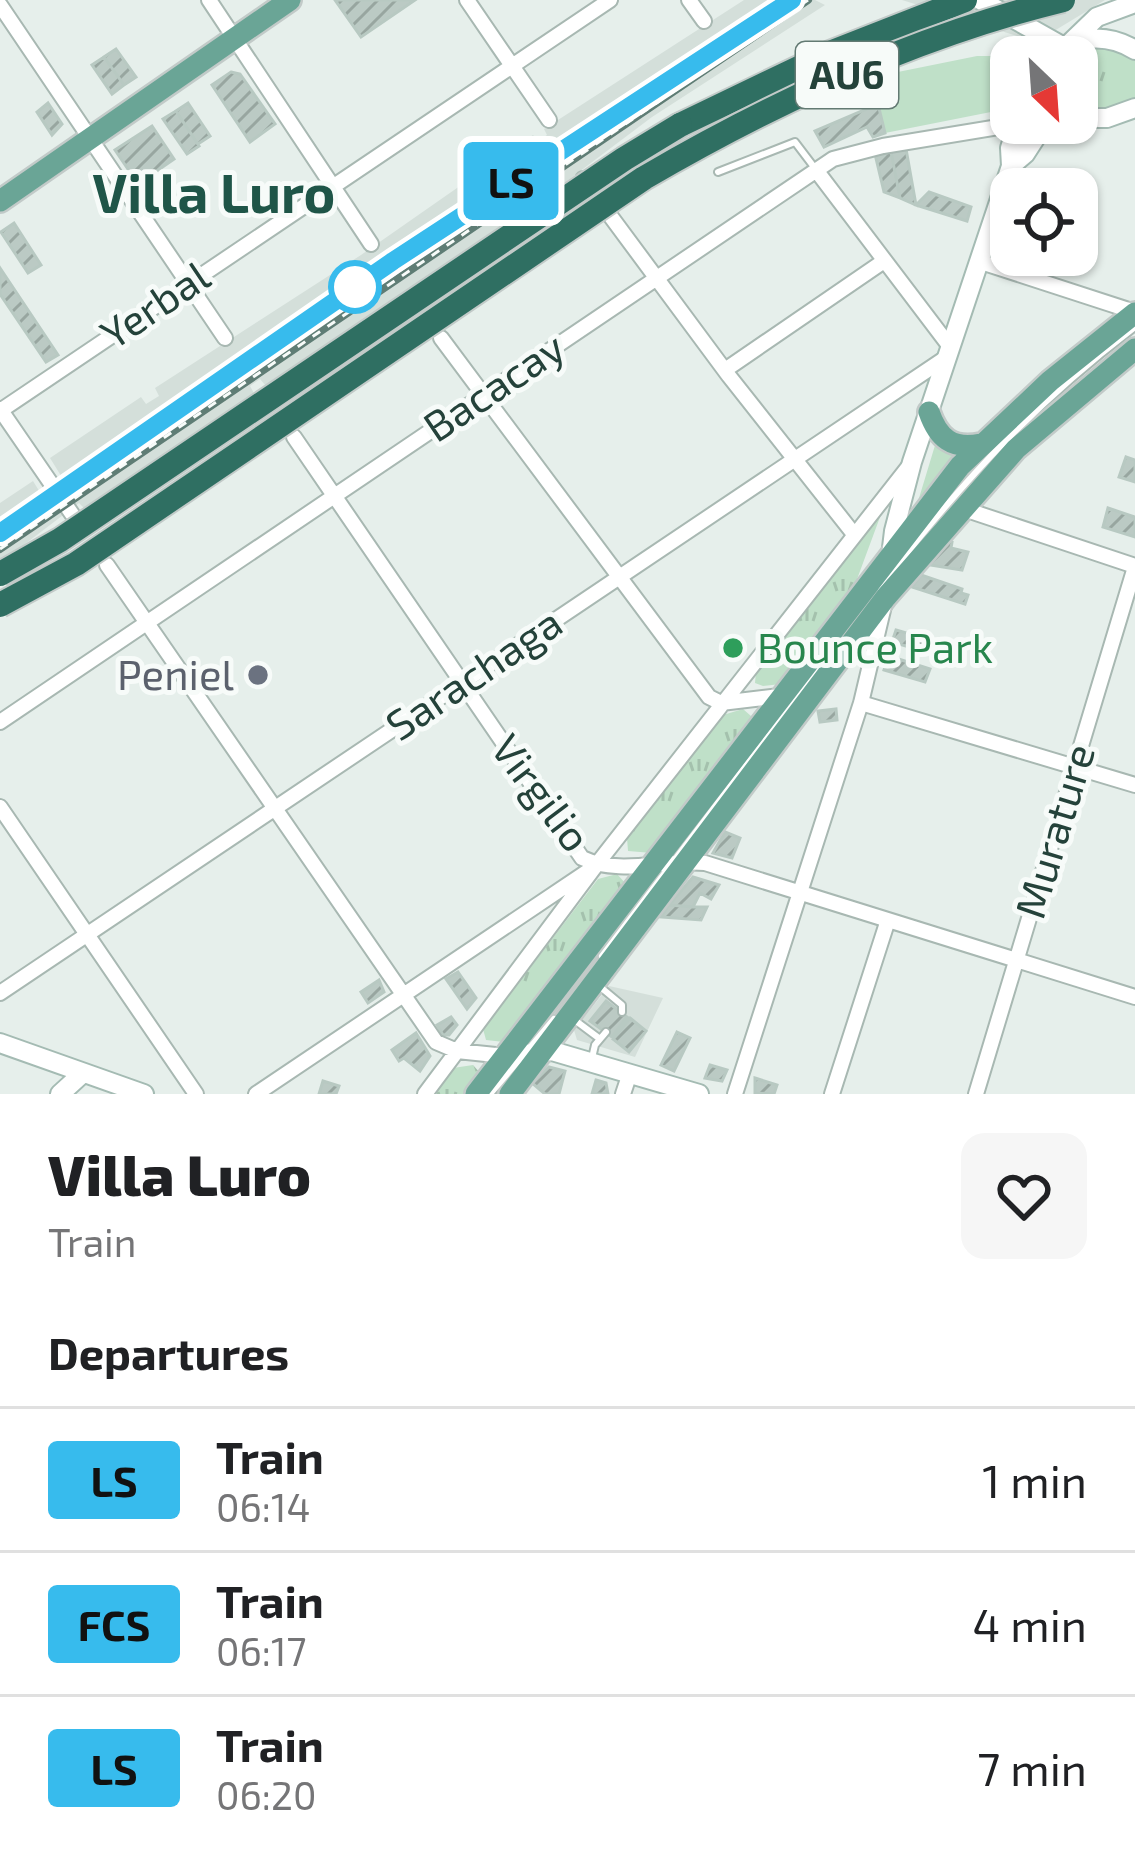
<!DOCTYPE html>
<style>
:root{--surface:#fff;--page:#f6f6f6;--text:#202124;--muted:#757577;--line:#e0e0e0}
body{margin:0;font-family:"Exo 2",sans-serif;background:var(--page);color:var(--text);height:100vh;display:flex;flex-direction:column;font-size:45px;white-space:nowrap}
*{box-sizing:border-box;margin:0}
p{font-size:39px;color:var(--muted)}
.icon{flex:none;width:66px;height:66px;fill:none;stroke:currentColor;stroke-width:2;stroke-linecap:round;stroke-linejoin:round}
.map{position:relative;height:1094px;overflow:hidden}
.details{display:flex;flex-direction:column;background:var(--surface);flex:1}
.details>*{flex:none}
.badge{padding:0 24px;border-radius:9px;font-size:42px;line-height:78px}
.needle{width:78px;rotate:155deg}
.tools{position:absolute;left:990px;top:36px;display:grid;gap:24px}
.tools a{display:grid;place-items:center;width:108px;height:108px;border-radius:24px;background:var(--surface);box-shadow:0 3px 9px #0004;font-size:60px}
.map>.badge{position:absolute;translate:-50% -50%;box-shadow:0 0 0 6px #fff}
h2{padding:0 48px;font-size:45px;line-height:108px}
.round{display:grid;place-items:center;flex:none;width:126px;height:126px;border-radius:24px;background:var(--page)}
.overview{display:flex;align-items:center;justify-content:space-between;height:204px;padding:0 48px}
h1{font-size:57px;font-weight:800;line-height:90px}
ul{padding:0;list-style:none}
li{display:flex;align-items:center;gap:36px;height:144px;padding:0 48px;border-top:3px solid var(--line)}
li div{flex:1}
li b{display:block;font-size:45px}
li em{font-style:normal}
li .badge{min-width:132px;font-weight:700;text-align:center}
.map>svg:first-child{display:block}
.built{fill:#d4dfda}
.park{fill:url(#park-tufts)}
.garden{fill:#bfe0c8}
.building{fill:url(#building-hatch);stroke:#b8c9c2;stroke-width:3}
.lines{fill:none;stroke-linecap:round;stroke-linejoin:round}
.lane-casing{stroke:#a8b8b2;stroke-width:10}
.street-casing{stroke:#a8b8b2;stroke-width:18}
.secondary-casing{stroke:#a4bbb3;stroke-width:22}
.primary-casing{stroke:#c2cac8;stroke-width:26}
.highway-casing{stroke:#c2cac8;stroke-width:28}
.lane{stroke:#fff;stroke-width:6}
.street{stroke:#fff;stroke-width:14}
.secondary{stroke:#fff;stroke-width:18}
.primary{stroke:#6aa596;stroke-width:21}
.highway{stroke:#2f6f62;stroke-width:24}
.rail-casing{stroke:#5f7d75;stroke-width:8}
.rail{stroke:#f7fbf9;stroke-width:3;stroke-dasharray:9;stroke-linecap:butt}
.highway-bridge-casing{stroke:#c2cac8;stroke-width:28;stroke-linecap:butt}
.highway-bridge{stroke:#2f6f62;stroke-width:24}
.line-casing{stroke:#fff;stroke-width:27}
.line{stroke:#37bbed;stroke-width:18}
.stop-dot{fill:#fff;stroke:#37bbed;stroke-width:6}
.leisure-dot{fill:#2e9e5b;stroke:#f7fbf9;stroke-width:4.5}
.worship-dot{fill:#6b7280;stroke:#f7fbf9;stroke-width:4.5}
.labels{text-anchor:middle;stroke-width:10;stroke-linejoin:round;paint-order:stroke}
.shield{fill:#f7fbf9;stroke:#637a73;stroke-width:3}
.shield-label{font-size:39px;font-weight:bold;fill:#24423a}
.street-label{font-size:42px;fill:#24423a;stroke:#f7fbf9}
.leisure-label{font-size:42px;fill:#27864d;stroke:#f7fbf9;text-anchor:start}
.worship-label{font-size:42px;fill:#5b616d;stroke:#f7fbf9;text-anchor:end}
.district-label{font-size:54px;font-weight:bold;fill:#1f5548;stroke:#f7fbf9}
</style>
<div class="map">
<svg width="1135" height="1094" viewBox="0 0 1135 1094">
<defs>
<pattern id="park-tufts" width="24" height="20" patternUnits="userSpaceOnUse" patternTransform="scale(3)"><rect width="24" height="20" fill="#bfe0c8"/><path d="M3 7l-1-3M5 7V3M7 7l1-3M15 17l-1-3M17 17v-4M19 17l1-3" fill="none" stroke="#a4c1ad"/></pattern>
<pattern id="building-hatch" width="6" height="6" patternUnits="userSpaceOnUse" patternTransform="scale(3)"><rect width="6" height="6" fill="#bbcac4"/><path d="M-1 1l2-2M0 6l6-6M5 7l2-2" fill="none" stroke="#98a6a0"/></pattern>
</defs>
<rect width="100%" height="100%" fill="#e6efeb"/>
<path class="built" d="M744,0H815L825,5L652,117L567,181L266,386L260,379L250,386L255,395L86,510L79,503L0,563V503L33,481L41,494L63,479L50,458L141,397L146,404L159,396L155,388L361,255L533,135L538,141L547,135L544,129Z
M902,0H1105L1036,42Z
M609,986L663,998L635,1057L577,1040L574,1030Z"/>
<path class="park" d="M1087,45L1119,50L1135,60V103L1125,110L1077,112V57H1070Z
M936,442L958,452V456L916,508Z
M883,509L853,590L781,684L763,686L755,683L756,671Z
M743,709L751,716V723L652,853L628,851L627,838L723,715Z
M617,874L626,884L504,1042L486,1040L483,1029L598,879Z
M473,1065L481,1074L468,1094H434L453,1068Z"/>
<path class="garden" d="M977,56H993L1011,73V108L885,133L878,104L893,100L888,74Z"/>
<path class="building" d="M335,0H415L361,37Z
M116,49L136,77L124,85L104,57Z
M104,57L124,85L112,94L92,65Z
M231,72L240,74L275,124L250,142L212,85Z
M48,103L62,124L52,135L37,112Z
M188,103L210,136L198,144L176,111Z
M878,104L885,133L873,137L867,127L824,147L815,131Z
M176,111L199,146L187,154L163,119Z
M152,126L174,159L138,184L115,150Z
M906,149L916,205L900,198L891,152Z
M891,152L900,198L884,192L875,154Z
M929,192L971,207L967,221L916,205Z
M14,223L41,265L28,273L1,232Z
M440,233L445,240L424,254L419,247Z
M394,264L399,271L372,289L367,283Z
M0,268L58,355L46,362L0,294Z
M353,293L357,299L330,318L326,311Z
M299,330L303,336L282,350L278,344Z
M209,390L214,397L187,415L183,409Z
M1126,457L1135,460V482L1119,477Z
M1108,508L1135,517V537L1103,527Z
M948,541L952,542L951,548L968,552L962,570L930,565Z
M921,575L962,589L961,593L968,595L965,604L912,587Z
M896,630L937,642L933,654L892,642Z
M889,656L930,669L925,682L884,670Z
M836,709L837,720L820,722L818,711Z
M725,832L740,838L732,858L713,853Z
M693,877L719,885L711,899L700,893L693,907L669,905Z
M669,905L693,907H707L701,920L661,917Z
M458,972L476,998L467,1009L446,979Z
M379,980L384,992L368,1003L361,992Z
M606,1001L627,1017L612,1037L590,1021Z
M451,1017L457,1025L449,1035H443L437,1025Z
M630,1018L646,1031L629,1052L613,1039Z
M677,1032L690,1038L674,1071L661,1065Z
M416,1033L430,1056L420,1071L404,1058L399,1061L392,1050Z
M710,1065L727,1070L722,1081L705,1078Z
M549,1067L565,1071L559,1094H545L532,1083Z
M755,1078L777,1085L774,1094L755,1093Z
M596,1080L606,1083L608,1094H592Z
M323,1081L339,1086L336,1094H319Z"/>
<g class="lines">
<defs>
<path id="lane" d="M718,172L795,142L814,167
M895,568C969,474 1039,400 1135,327
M602,956L822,665
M598,985L622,1005V1012
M572,1018L600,1039
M528,1050L554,1019
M592,1058L595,1045L606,1032
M490,1094L519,1060"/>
<path id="street" d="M209,0L371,244
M467,0L549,120
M689,0L704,21
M0,5L225,338
M816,170L951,348
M583,179L729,376L853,533
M981,262L1135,312
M441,338L709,697L721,703L780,696
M725,370L884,261
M0,409L72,514
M0,411L610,0
M294,437L582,858C620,876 664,859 705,863L1135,997
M961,508L1135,566
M107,565L436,1042L457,1051L505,1056
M861,703L1135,785
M0,722L833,159L883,146L1017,124
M0,807L196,1094
M0,993L947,357
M256,1094L588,871
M425,1094L597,864L909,466
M623,1094L630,1073
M735,1094L861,703L884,606
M832,1094L887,923
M976,1094L1135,567"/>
<path id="secondary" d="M980,0L1064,47
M1070,43L1097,17L1135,3
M1057,54C1078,33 1111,35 1135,50
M1077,118H1107L1135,108
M1011,166L1025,154L1045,123
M886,597L894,531L912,462L1011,166L1010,148L1018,123
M0,1043L144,1094
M505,1056L552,1051L699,1094
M60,1094L83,1073"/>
<path id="primary" d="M0,201L290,0
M929,412C938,438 952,450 981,444
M476,1094L960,466L1050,381L1135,313
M510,1094L886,597L1016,449L1135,349"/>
<path id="highway" d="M680,125L830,53L965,0"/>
</defs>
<use href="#lane" class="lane-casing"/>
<use href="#street" class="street-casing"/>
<use href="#secondary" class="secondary-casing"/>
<use href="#primary" class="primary-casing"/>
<use href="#highway" class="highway-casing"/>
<use href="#lane" class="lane"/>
<use href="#street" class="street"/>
<use href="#secondary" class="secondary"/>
<use href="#primary" class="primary"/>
<use href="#highway" class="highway"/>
<defs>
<path id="rail" d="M0,549L808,0"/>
</defs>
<use href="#rail" class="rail-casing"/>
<use href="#rail" class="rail"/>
<defs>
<path id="highway-bridge" d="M0,574L60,540L624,159L680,125
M0,605L76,564L644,178C774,102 916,36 1063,0"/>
</defs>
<use href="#highway-bridge" class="highway-bridge-casing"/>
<use href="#highway-bridge" class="highway-bridge"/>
</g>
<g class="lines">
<defs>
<path id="line" d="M0,533L393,261L792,0"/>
</defs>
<use href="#line" class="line-casing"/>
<use href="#line" class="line"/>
</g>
<circle class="stop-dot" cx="355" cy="287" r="24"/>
<circle class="leisure-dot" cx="733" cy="648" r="12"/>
<circle class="worship-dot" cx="258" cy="675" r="12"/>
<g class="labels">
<rect class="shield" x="796" y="42" width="102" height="66" rx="9"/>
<g class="shield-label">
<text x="847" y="89">AU6</text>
</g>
<g class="street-label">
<text transform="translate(155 305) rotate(-34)" y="15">Yerbal</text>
<text transform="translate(494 387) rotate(-34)" y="15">Bacacay</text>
<text transform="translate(474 674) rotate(-34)" y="15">Sarachaga</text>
<text transform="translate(541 793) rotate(53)" y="15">Virgilio</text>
<text transform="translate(1055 831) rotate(-73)" y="15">Murature</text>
</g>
<g class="leisure-label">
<text x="757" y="663">Bounce Park</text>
</g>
<g class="worship-label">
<text x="234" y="690">Peniel</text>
</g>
<g class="district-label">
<text x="214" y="213">Villa Luro</text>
</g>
</g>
</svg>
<div class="tools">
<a><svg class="needle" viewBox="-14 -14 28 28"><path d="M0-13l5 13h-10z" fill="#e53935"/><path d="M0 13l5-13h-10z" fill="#757577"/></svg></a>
<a><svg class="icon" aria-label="locate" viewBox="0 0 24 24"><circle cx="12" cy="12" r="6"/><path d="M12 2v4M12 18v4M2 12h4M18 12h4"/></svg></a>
</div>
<b class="badge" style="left:511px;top:181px;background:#37bbed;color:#111">LS</b>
</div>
<section class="details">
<div class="overview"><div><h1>Villa Luro</h1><p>Train</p></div><a class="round"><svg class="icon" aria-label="heart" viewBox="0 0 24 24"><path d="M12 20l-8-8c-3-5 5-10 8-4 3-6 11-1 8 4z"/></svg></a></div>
<h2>Departures</h2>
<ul>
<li><span class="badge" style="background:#37bbed;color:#111">LS</span><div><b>Train</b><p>06:14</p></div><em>1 min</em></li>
<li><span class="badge" style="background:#37bbed;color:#111">FCS</span><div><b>Train</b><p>06:17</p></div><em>4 min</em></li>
<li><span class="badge" style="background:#37bbed;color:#111">LS</span><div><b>Train</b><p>06:20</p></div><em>7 min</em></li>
</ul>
</section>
